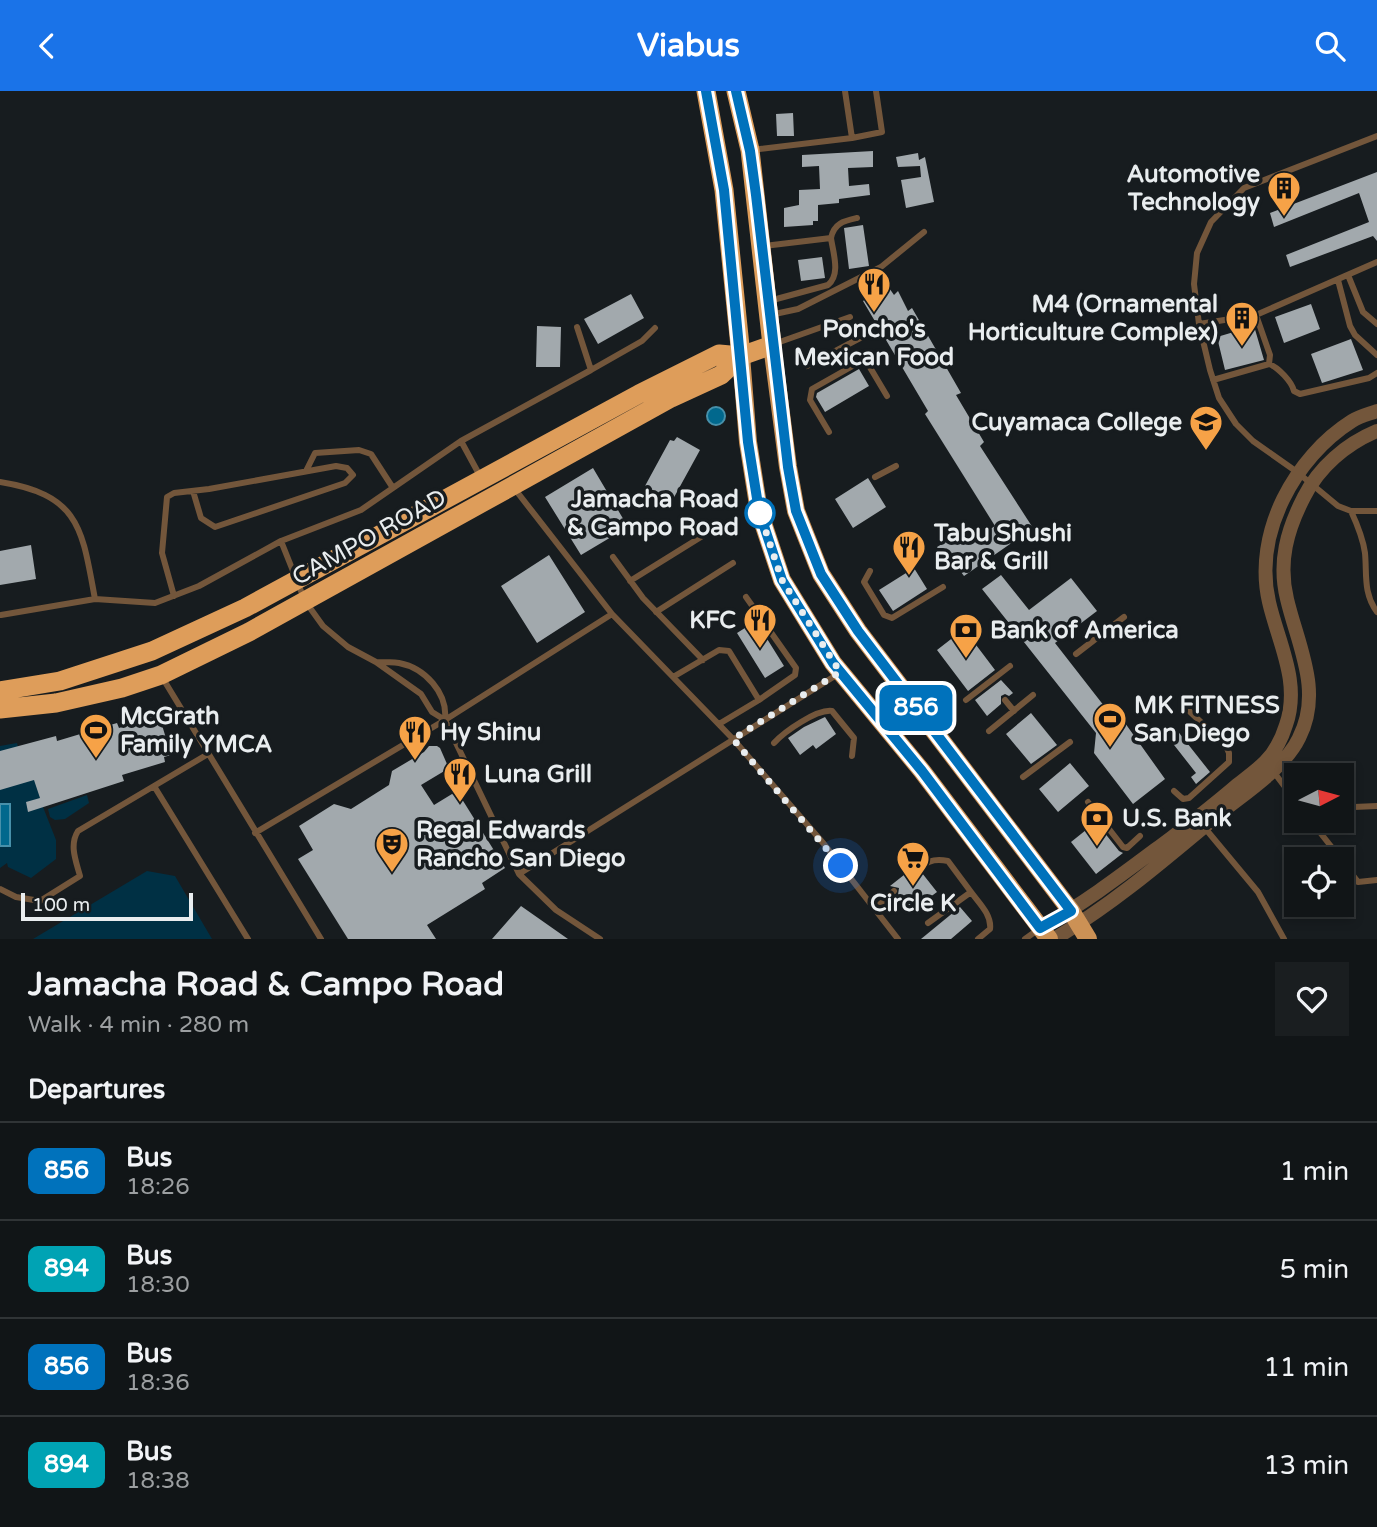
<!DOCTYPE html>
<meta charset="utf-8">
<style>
:root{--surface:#111517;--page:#1a1e20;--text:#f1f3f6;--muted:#9c9fa1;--line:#303436;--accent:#1a73e8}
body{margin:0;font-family:"Varela Round",sans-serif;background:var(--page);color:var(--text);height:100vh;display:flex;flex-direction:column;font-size:26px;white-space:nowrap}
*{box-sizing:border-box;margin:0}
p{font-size:23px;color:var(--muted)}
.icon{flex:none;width:38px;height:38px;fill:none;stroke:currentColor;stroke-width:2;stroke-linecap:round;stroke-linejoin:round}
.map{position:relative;height:848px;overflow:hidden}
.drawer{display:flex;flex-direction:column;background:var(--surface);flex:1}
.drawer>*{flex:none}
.badge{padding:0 14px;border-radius:10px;font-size:24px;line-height:46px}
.needle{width:46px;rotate:84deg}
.fabs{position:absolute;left:1284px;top:672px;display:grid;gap:14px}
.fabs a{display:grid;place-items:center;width:70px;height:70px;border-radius:0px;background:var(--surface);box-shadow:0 4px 10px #0003,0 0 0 2px var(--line);font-size:35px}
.scale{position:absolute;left:21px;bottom:18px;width:172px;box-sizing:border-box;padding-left:7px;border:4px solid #e9edef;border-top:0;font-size:19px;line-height:24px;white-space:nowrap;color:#e9edef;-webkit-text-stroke:5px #171c1f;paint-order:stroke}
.you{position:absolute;width:35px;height:35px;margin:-18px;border:5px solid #fff;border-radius:50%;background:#1a73e8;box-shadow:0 0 0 10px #1a73e833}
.map>.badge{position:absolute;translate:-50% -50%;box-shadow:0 0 0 4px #fff}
h2{padding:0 28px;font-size:26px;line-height:63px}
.round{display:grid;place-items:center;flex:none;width:74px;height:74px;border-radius:0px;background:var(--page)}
.summary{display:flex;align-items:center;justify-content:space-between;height:119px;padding:0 28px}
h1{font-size:33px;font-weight:700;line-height:52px}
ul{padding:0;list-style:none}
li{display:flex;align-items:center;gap:21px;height:98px;padding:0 28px;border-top:2px solid var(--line)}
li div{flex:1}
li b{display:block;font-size:26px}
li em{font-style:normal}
li .badge{min-width:77px;font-weight:700;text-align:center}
header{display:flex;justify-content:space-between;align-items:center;height:91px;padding:0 28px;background:var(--accent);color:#fff;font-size:32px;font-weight:700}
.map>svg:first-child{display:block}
.green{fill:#003044}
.water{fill:#01688d;stroke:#4790aa;stroke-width:2}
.building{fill:#a2a9ad}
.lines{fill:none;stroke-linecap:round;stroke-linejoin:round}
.service{stroke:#73563b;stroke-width:6}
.tertiary{stroke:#73563b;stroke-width:14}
.primary{stroke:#cc9155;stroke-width:18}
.trunk{stroke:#de9d5a;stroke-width:19}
.line-casing{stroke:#fff;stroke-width:16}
.line{stroke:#0072bc;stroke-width:10}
.walk{stroke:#e9edef;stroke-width:7;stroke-dasharray:0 12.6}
.stop-dot{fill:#fff;stroke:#0072bc;stroke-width:3.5}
.labels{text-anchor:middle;stroke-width:7;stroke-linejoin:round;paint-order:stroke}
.poi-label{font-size:24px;font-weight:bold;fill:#e9edef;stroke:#171c1f;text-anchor:start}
.stop-label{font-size:24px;font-weight:bold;fill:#e9edef;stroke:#171c1f;text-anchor:end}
.street-label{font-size:24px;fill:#e9edef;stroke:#171c1f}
</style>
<header><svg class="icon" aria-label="back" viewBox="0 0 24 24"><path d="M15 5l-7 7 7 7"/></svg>Viabus<svg class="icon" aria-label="search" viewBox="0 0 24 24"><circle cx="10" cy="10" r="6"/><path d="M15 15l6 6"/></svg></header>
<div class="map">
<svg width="1377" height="848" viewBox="0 0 1377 848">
<rect width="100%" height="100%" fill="#171c1f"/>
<path class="green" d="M17,652L18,656L24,654L43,716L56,749V768L31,787L8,776L7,772L0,777V655Z
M87,704L89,712L65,728L55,729L50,726L48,718Z
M147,780L175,785L212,848H33Z"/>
<path class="water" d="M707 325a9 9 0 1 1 18 0a9 9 0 1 1-18 0Z
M0,713H10V755H0Z"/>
<path class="building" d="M793,22L794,45H777L776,23Z
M873,60V76L848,77L849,95L869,93L870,104L839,108V112L818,114V130H813V134L784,136V117L799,114V99L820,98L819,75L802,76V64Z
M918,62L919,69L925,66L934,111L906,117L901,89L921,86L920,75L898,76L896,66Z
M1377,81V150L1373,145L1290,176L1286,164L1369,131L1359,102L1274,136L1270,122Z
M863,134L869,175L849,178L844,137Z
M822,166L825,187L801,190L798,169Z
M887,194L894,204L898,200L908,220L912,217L961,302L956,304L984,351L980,355L1033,437L964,485L955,473L950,478L937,456L965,439L972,450L995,435L925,323L928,320L863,210Z
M631,203L644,227L598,253L584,228Z
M1311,213L1320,238L1284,252L1275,226Z
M537,235L561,236L560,276H536Z
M1254,235L1264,269L1225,279L1217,246Z
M1351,248L1363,279L1322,292L1311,263Z
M859,278L869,295L825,321L816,306L817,302Z
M677,346L700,359L672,410L645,395L670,349L674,350Z
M593,377L628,436L581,464L545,406Z
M868,387L886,416L853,437L835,408Z
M31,454L36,488L0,494V460Z
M549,464L585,521L537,552L501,495Z
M914,477L927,498L893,520L879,499Z
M1001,484L1029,519L1071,487L1097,520L1055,552L1115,629L1120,625L1165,688L1133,713L1094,662L1096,642L982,498Z
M756,530L784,575L765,587L737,542Z
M964,538L995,579L968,600L937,559Z
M1001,589L1013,602L1009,605L1005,603L1001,605V613L987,625L975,609Z
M1031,622L1057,654L1031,673L1006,643Z
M159,624L171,664L164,666L165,671L122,684L124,690L28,721L26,711L40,707L34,689L0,699V660L56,645L57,650L117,632L119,637Z
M825,626L836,643L816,658L813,654L800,664L788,647L804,636Z
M1176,638L1210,681L1196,693L1191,686L1196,682L1167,645Z
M429,655H437L440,657L447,673L446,679L421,694L434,714L452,703L460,705L505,777L482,792L485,798L427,834L436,848H348L298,768L313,759L299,735L334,713L351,718L389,694L392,680L424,661Z
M1070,672L1089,695L1058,721L1039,698Z
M1096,731L1119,760L1123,762L1096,783L1071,751Z
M909,780L914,787L922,782L937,801L910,821L898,804L899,797L890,795Z
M521,815L568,848H492Z
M960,816L972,830L951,848H921Z"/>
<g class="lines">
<path class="service" d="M1377,45L1244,97L1211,131L1197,162L1194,193L1199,233L1210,279L1219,307L1236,333L1253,350L1297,381L1338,415L1351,420H1377
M852,47L882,41L876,0
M751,59L852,47L845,0
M831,147C834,132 844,130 857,127
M764,155L831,147C833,162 841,183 828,194L769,210
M1348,184L1363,221L1377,233
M1338,189L1350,235L1355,244L1377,264
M770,224L798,218L881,176L924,141
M1256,224L1270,264L1269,273
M1199,233L1256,224L1377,171
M774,253L850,226
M807,275L862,246
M591,279L642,250L655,237
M1213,289L1269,273C1278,276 1292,291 1294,300L1300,303L1369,287L1377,282
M829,341L810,309L812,298L865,268L887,305
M461,350L591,279L577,236
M306,380L315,362L359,359L371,363L393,397
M875,386L896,375
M0,391C81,404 82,439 95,508L1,524
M514,397L612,523L733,648L824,753L898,848
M1351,420C1357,433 1363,447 1365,462C1367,483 1363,502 1377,521
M281,450L361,419L461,350L480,385
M613,466L643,507L703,569
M870,480L864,491L884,524L892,527L943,496
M630,490L717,436
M174,505L162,462L167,406L174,402L209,398L336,375L347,377L353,384L345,392L215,436L201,427L193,400
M746,506L796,577L795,584L759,609
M95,508L155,512L199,495L281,450L305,510L323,535L348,556L376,571L421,603L432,621L445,629
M656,521L733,472
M1076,563L1124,526
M376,571C383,571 392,571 399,572C425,577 448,602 445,629L519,783L556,819L600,848
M162,586L321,848
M673,586L719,559L729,560L759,609L719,633
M966,609L1010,575
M1005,609L1014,620
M989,640L1033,604
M774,652C785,640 817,618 832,620L854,647L852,665
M208,663L154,695L248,848
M1273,680L1297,712
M1023,686L1070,651
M1174,700L1183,708L1189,707L1229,671V662L1226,655L1185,616
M1088,711L1123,756L1127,757L1140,745
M1342,721L1354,716L1377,715
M1311,730L1341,768
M1204,736L1258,801L1284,848
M1318,740L1329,730
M255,742L445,629L612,523
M1342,770L1358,791L1377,789
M915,781C926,771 932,767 948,770L971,801
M519,783L838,583
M0,798L16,806L40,810L80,785C76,770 69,754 78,740L154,695
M875,818L894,800
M928,832L971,801C979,812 992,824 990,838L978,848
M1025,848L1039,838"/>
<path class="tertiary" d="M1040,837C1087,811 1128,779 1171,747C1193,730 1215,713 1237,694C1246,687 1257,679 1265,671C1275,661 1282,647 1286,634C1301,591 1278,551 1269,511C1253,442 1295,366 1352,330C1360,325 1369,323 1377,320
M1054,848C1114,813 1169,765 1223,720C1248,700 1285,676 1299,647C1323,600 1298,555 1287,508C1278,471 1287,439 1304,406C1319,376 1346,353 1377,340"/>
<path class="primary" d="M772,254L788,376L796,420L821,483L858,540L1071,820L1088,848
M741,265L748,351L759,420L782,489L833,572L922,680L1049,848"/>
<path class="trunk" d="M0,600L60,590L152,560L245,517L639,303L719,263L741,265L772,254L750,59L736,0
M0,618L56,612L122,597L161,584L249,541L671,307L721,284L741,265L724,99L706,0"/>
</g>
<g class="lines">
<defs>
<path id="line" d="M706,0L724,99L748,351L759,420L782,489L833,572L922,680L1040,837L1071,820L858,540L821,483L796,420L788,376L756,104L750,60L736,0"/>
</defs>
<use href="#line" class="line-casing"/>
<use href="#line" class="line"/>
<path class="walk" d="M760,422L759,420L782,489L840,581L733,648L841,775"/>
</g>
<defs>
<symbol id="building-pin" viewBox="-11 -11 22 30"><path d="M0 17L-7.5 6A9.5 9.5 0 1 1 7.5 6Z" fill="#f6a247" stroke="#171c1f"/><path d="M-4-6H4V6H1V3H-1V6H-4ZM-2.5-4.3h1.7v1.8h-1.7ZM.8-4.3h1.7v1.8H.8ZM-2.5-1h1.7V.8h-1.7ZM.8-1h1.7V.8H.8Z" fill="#111"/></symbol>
<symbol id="restaurant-pin" viewBox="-11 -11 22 30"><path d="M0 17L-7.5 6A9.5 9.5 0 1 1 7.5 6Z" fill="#f6a247" stroke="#171c1f"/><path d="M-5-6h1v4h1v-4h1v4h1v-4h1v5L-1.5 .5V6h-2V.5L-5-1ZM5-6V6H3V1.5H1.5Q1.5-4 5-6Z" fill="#111"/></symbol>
<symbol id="university-pin" viewBox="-11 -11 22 30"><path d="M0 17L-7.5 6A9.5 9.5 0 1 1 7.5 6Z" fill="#f6a247" stroke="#171c1f"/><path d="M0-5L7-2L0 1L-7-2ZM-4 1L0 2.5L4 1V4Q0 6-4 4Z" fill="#111"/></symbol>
<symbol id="bank-pin" viewBox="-11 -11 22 30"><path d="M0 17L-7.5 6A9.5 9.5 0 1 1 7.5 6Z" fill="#f6a247" stroke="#171c1f"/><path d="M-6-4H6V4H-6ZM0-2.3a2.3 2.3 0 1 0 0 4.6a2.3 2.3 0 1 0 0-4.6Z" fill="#111"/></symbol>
<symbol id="stadium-pin" viewBox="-11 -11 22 30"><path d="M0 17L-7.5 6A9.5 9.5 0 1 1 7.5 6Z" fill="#f6a247" stroke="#171c1f"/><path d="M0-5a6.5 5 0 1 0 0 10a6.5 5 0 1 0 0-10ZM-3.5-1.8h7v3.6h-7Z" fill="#111"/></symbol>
<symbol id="theatre-pin" viewBox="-11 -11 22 30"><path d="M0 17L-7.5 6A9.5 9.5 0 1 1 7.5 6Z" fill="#f6a247" stroke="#171c1f"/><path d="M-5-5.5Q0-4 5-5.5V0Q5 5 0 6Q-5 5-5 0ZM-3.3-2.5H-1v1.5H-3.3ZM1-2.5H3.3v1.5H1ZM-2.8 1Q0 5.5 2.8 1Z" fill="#111"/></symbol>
<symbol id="supermarket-pin" viewBox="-11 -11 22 30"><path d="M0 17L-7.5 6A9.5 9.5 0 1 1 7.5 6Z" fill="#f6a247" stroke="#171c1f"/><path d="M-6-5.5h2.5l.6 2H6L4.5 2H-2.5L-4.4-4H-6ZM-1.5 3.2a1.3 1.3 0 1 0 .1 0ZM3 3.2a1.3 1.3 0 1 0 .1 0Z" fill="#111"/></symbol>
</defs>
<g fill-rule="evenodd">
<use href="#building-pin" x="1265" y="78" width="38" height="52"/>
<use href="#restaurant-pin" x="855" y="174" width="38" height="52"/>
<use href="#building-pin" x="1223" y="208" width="38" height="52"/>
<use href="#university-pin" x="1187" y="312" width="38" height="52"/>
<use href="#restaurant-pin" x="890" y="437" width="38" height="52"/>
<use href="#restaurant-pin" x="741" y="510" width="38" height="52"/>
<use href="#bank-pin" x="947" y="520" width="38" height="52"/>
<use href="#stadium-pin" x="1091" y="609" width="38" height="52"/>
<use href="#stadium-pin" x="77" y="620" width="38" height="52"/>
<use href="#restaurant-pin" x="396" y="622" width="38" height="52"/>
<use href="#restaurant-pin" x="441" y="664" width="38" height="52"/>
<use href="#bank-pin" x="1078" y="708" width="38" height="52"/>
<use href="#theatre-pin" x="373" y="734" width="38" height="52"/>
<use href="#supermarket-pin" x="894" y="748" width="38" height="52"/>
</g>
<circle class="stop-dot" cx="760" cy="422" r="14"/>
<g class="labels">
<g class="poi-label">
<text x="1260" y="91" text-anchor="end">Automotive<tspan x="1260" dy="28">Technology</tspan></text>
<text x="1218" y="221" text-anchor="end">M4 (Ornamental<tspan x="1218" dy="28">Horticulture Complex)</tspan></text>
<text x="874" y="246" text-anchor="middle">Poncho's<tspan x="874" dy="28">Mexican Food</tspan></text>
<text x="1182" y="339" text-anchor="end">Cuyamaca College</text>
<text x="934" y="450">Tabu Shushi<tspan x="934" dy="28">Bar &amp; Grill</tspan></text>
<text x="736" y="537" text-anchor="end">KFC</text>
<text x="990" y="547">Bank of America</text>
<text x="1134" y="622">MK FITNESS<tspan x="1134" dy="28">San Diego</tspan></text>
<text x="120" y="633">McGrath<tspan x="120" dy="28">Family YMCA</tspan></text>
<text x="440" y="649">Hy Shinu</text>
<text x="484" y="691">Luna Grill</text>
<text x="1122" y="735">U.S. Bank</text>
<text x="416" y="747">Regal Edwards<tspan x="416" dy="28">Rancho San Diego</tspan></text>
<text x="913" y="820" text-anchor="middle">Circle K</text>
</g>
<g class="stop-label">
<text x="739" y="416">Jamacha Road<tspan x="739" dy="28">&amp; Campo Road</tspan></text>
</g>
<g class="street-label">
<text transform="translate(369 446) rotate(-29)" y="8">CAMPO ROAD</text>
</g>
</g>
</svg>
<div class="fabs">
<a><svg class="needle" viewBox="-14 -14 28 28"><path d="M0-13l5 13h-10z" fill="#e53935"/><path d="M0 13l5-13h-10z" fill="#9c9fa1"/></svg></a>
<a><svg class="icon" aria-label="locate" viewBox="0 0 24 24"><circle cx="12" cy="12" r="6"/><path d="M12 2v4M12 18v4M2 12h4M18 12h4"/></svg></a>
</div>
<div class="scale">100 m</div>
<div class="you" style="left:841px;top:775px"></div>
<b class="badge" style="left:916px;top:617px;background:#0072bc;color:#fff">856</b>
</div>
<section class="drawer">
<div class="summary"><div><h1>Jamacha Road &amp; Campo Road</h1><p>Walk · 4 min · 280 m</p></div><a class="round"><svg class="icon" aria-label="heart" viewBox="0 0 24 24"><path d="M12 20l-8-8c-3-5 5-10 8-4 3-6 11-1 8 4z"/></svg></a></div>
<h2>Departures</h2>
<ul>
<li><span class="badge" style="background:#0072bc;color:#fff">856</span><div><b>Bus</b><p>18:26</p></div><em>1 min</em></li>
<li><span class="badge" style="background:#00a3b4;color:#fff">894</span><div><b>Bus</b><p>18:30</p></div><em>5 min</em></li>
<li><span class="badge" style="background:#0072bc;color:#fff">856</span><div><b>Bus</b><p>18:36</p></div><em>11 min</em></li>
<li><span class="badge" style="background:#00a3b4;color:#fff">894</span><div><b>Bus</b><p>18:38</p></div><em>13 min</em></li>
</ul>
</section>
